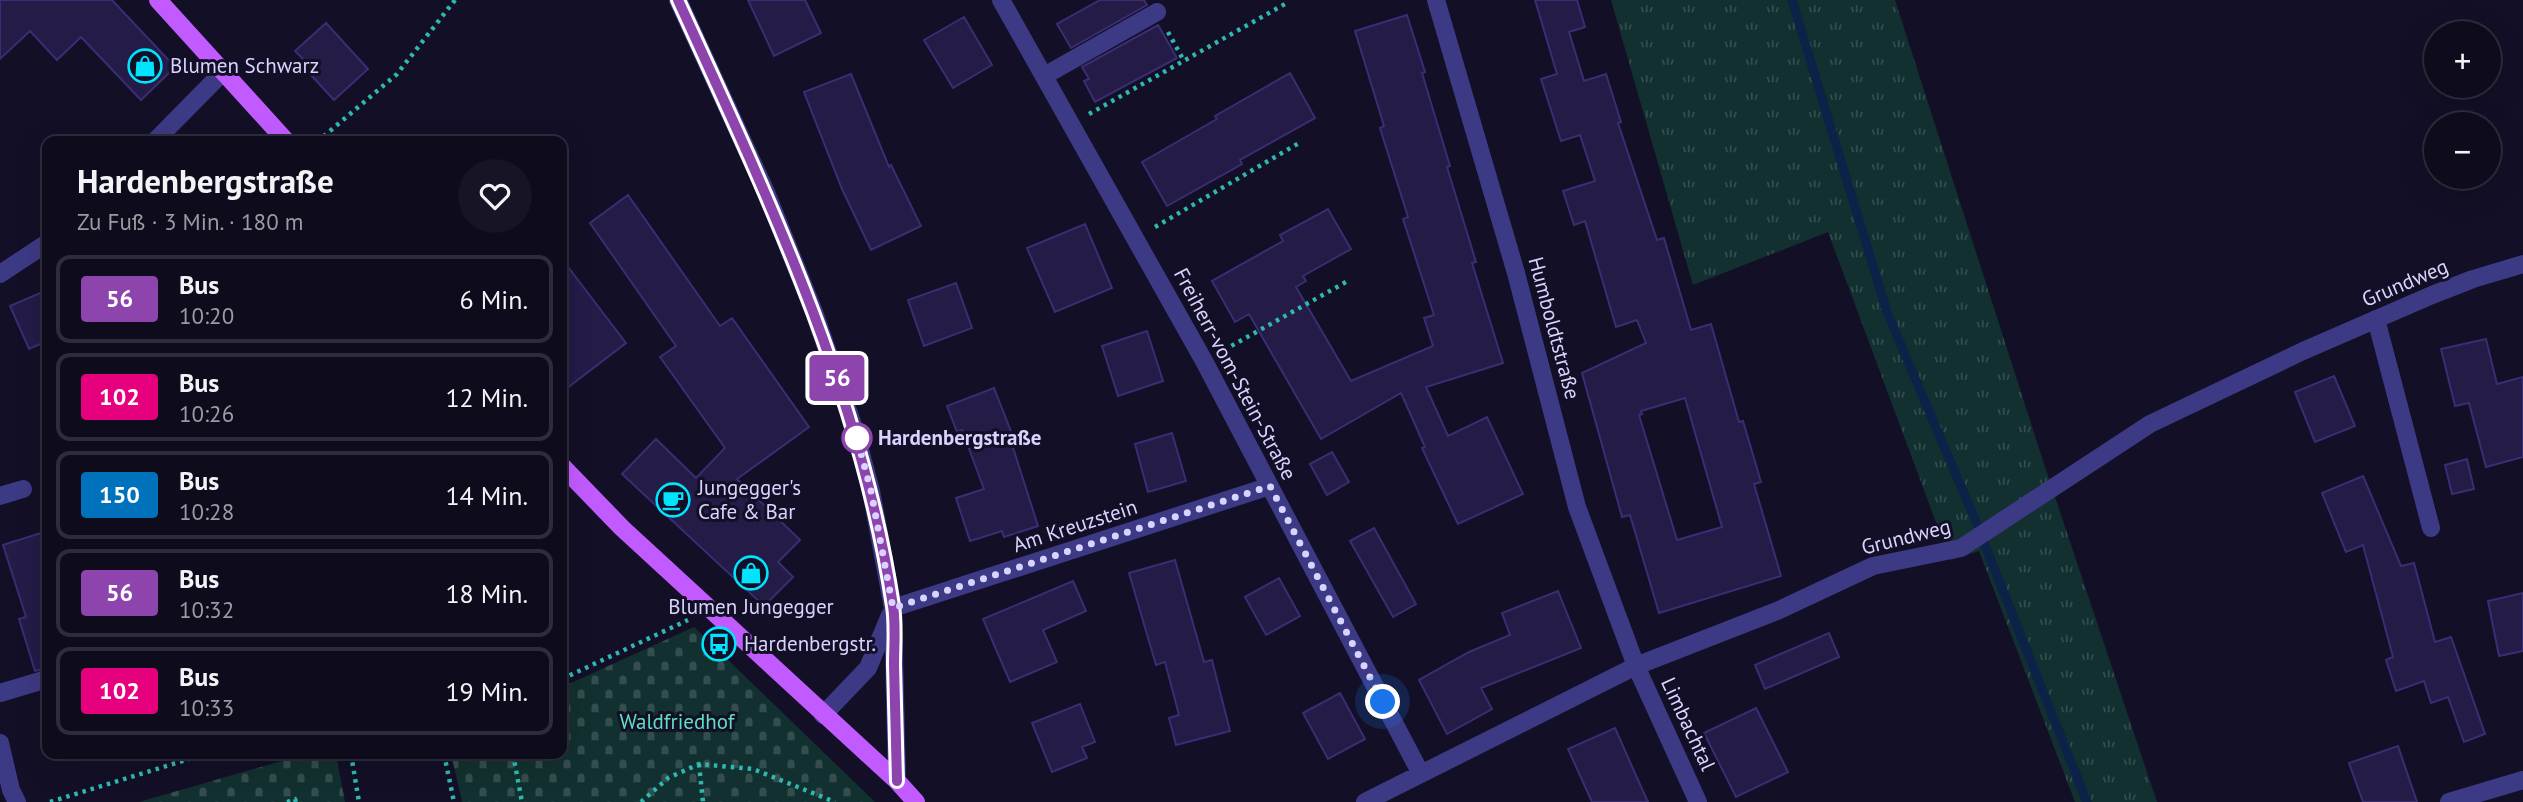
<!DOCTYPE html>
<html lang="de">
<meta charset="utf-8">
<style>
:root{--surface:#0e0b1c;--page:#171425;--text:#f1f3f6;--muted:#9b9ba3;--line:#2e2b3b}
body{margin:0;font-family:"PT Sans",sans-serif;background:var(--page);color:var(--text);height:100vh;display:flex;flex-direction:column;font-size:26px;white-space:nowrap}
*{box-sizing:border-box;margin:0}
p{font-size:23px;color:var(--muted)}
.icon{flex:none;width:38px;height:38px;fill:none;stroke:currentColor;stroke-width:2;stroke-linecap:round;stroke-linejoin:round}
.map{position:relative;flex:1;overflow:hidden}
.details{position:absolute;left:42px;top:136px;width:525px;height:623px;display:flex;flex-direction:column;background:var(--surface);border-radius:14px;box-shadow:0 7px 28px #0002,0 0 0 2px var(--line)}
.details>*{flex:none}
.badge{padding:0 14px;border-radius:5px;font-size:24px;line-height:46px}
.buttons{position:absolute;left:2424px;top:21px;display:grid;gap:14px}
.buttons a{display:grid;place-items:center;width:77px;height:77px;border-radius:50%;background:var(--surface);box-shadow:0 7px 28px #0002,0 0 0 2px var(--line);font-size:35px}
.you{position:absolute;width:35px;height:35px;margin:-18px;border:5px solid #fff;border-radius:50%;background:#1a73e8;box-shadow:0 0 0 10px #1a73e833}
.map>.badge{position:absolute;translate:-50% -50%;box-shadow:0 0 0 4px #fff}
.round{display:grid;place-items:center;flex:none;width:74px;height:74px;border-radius:37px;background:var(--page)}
.headline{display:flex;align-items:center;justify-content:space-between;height:119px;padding:0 35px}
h1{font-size:33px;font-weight:700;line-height:52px}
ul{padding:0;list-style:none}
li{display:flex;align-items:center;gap:21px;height:88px;margin:0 14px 10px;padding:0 21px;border:4px solid var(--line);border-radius:14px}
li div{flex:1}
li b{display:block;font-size:26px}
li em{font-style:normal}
li .badge{min-width:77px;font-weight:700;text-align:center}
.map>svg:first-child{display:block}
.grass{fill:url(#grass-tufts)}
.cemetery{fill:url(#cemetery-stones)}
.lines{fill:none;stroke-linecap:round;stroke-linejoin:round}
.stream{stroke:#0c2248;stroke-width:9}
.building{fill:#241b47;stroke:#3b2d73;stroke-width:2;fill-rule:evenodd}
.path{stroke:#2fb8b0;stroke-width:4.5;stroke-dasharray:3.5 5;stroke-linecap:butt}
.minor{stroke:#3d3a85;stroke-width:18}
.major{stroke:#c25bff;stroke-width:18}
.line-casing{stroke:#fff;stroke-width:16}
.line{stroke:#8e44ad;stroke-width:10}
.walk{stroke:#d9d4ff;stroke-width:7;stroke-dasharray:0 12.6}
.stop-dot{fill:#fff;stroke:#8e44ad;stroke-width:3.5}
.labels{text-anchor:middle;stroke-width:6;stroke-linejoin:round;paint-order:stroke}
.poi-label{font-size:21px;fill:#d9d4ff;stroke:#130f26;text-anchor:start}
.street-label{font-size:21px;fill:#d9d4ff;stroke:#130f26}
.stop-label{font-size:21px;font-weight:bold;fill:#d9d4ff;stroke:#130f26;text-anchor:start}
.park-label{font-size:21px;fill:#5fe0c0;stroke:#130f26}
</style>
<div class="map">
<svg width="2523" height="802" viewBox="0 0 2523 802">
<defs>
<pattern id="grass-tufts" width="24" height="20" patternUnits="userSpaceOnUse" patternTransform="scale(1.75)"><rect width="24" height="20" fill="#12302f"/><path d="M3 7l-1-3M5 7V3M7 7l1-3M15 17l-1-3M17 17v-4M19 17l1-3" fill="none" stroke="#344d4e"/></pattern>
<pattern id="cemetery-stones" width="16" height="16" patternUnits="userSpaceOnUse" patternTransform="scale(1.75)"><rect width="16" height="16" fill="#12302f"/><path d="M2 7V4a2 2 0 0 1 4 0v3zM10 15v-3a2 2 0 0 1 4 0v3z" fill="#344d4e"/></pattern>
</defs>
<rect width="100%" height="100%" fill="#130f26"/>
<path class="grass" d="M1611,0H1895L2044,464L2157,802H2075L1979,551L1950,560L1828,232L1693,285Z"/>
<path class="cemetery" d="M694,627L875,802H462L451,754H562V687Z
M306,754H336L345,802H139Z"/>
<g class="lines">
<path class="stream" d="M1792,0L1887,312L1977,524
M1984,543L2087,802"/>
</g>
<path class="building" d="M0,0H112L175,67L141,100L81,37L57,60L30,31L0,59Z
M748,0H805L821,33L774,56Z
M1100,0H1144L1147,5L1071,48L1057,24Z
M1535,0H1577L1585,27L1569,32L1584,81L1606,74L1621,122L1618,123L1657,240L1664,238L1691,330L1711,324L1739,422L1743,421L1761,482L1754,484L1781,576L1659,613L1630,515L1622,517L1582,373L1646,343L1637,320L1616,327L1585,221L1574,225L1563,191L1595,181L1580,135L1561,141L1541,79L1557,74ZM1685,398L1722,527L1677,540L1639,415L1642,414L1641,411Z
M1407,15L1425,72L1422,73L1450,166L1447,167L1476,262L1472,263L1503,363L1426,387L1448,436L1487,417L1523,494L1458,524L1422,448L1425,447L1401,393L1321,439L1249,314L1235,322L1212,281L1283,241L1280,235L1328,209L1351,249L1303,276L1306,281L1296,287L1351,381L1433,346L1424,318L1434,315L1403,219L1408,217L1380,128L1384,126L1355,31Z
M964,17L992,65L953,88L924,40Z
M326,23L368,69L334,100L310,74L314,70L295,51Z
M1158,25L1177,58L1095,102L1084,81L1089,79L1082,67Z
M1290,73L1315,118L1240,160L1242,164L1167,206L1142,162L1217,119L1215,116Z
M851,74L889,167L891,165L921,226L871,250L842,189L804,92Z
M628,195L720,326L732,318L809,427L737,479L800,540L778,562L793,577L764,606L622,474L656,439L696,478L725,448L660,357L676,346L590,223Z
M1085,224L1112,288L1055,312L1027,248Z
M562,259L626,343L562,392Z
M956,283L972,328L924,346L908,300Z
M47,290V341L29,349L10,306Z
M1147,331L1163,381L1118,396L1102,346Z
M2486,339L2497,384L2523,377V457L2486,467L2469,403L2455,406L2441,349Z
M2334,376L2355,426L2315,442L2295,392Z
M994,388L1012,434L1009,435L1038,526L1004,537L1002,531L970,541L956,498L984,489L962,430L957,432L947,406Z
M1172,433L1186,481L1148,492L1135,444Z
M1332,452L1349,482L1327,495L1310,464Z
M2467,459L2474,489L2452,494L2445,465Z
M2363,476L2401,566L2414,563L2435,642L2451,637L2485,734L2464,742L2448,697L2431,703L2424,681L2396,691L2386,660L2393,657L2363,545L2346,552L2322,493Z
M1374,528L1416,604L1393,617L1350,541Z
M47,531V668L35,671L19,619L26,617L3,545Z
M1175,560L1204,662L1212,660L1230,731L1176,745L1169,718L1179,715L1165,662L1156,665L1129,573Z
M1279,578L1300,616L1266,635L1245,597Z
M1073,581L1086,611L1043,630L1057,662L1010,682L983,619Z
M1558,591L1581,648L1481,688L1492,709L1447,734L1419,680L1469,652L1510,635L1502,613Z
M2523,593V651L2499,656L2488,601Z
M1829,633L1839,657L1765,689L1755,665Z
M1340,693L1365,739L1328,759L1303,713Z
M1080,704L1095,742L1082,747L1087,758L1052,772L1032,723Z
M1756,708L1788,772L1736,797L1704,733Z
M1615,728L1634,771L1648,802H1592L1568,749Z
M2398,746L2417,802H2363L2349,763Z"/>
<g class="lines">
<path class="path" d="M1168,32L1184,61
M1089,114L1285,4L1283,0
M317,142L397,74L455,0
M1155,227L1299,143
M1224,350L1346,282
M562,679L688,620
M351,754L359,802
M444,754L454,802
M513,754L522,802
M699,764L703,802
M50,802L205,754
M287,802L295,799L296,802
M641,802L668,778L699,764L753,769L835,802"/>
<path class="minor" d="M678,0L766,192L814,312L856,434L871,491L893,608L897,781
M1001,0L1204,361L1421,774
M1436,0L1516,273L1577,507L1636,666L1698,802
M1044,76L1157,12
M154,142L224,71
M0,274L47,243
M2376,319L2431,528
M0,496L23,489
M893,608L1270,486
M0,693L47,679
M823,715L868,668L890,615
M0,743L11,790L17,802
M1365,802L1636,666L1777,611L1873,566L1961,548L2150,424L2303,351L2432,295L2473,279L2523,264
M2449,802L2523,780"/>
<path class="major" d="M158,0L287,142
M562,466L622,528L897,781L916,802"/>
</g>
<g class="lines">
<defs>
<path id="line" d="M678,0C767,195 861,392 893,606C896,625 894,646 894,665C895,703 896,742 897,781"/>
</defs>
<use href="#line" class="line-casing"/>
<use href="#line" class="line"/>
<path class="walk" d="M857,438L856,434L871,491L893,608L1270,486L1383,702"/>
</g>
<defs>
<symbol id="shop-ring" viewBox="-11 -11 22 22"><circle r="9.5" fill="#130f26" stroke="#00e5ff" stroke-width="1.5"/><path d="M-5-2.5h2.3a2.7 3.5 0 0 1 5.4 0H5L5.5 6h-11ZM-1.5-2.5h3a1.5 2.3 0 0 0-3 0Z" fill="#00e5ff"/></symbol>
<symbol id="cafe-ring" viewBox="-11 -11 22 22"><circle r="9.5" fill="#130f26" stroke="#00e5ff" stroke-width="1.5"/><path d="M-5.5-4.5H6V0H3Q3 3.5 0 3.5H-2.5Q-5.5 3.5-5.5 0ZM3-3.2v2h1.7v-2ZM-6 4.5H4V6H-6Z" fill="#00e5ff"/></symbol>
<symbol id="bus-ring" viewBox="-11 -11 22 22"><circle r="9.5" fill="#130f26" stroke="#00e5ff" stroke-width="1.5"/><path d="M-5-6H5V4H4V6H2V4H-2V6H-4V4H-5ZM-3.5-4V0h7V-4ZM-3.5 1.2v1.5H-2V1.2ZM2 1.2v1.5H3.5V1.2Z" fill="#00e5ff"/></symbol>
</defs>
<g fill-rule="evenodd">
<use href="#shop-ring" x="126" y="47" width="38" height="38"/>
<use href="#cafe-ring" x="654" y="481" width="38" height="38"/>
<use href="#shop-ring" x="732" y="554" width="38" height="38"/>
<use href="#bus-ring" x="700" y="625" width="38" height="38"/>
</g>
<circle class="stop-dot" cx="857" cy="438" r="14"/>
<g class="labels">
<g class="poi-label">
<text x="170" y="73">Blumen Schwarz</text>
<text x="698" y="495">Jungegger's<tspan x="698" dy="24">Cafe &amp; Bar</tspan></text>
<text x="751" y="614" text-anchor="middle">Blumen Jungegger</text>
<text x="744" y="651">Hardenbergstr.</text>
</g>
<g class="street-label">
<text transform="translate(2405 283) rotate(-23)" y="7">Grundweg</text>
<text transform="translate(1554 328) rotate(75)" y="7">Humboldtstraße</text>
<text transform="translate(1235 374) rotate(62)" y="7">Freiherr-vom-Stein-Straße</text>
<text transform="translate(1075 526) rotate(-18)" y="7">Am Kreuzstein</text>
<text transform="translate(1906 537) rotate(-14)" y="7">Grundweg</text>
<text transform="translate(1688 724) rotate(65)" y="7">Limbachtal</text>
</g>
<g class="stop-label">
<text x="878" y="445">Hardenbergstraße</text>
</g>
<g class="park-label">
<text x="677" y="729">Waldfriedhof</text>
</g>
</g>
</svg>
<div class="buttons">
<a>+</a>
<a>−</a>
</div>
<div class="you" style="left:1383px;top:702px"></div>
<b class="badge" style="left:837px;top:378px;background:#8e44ad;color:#fff">56</b>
<section class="details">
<div class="headline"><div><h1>Hardenbergstraße</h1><p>Zu Fuß · 3 Min. · 180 m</p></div><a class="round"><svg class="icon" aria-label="heart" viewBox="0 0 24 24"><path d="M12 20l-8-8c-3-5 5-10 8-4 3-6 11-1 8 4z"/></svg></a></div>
<ul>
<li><span class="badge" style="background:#8e44ad;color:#fff">56</span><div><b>Bus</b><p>10:20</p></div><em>6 Min.</em></li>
<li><span class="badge" style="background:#e6007e;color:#fff">102</span><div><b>Bus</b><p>10:26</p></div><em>12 Min.</em></li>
<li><span class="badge" style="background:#0072bc;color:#fff">150</span><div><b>Bus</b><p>10:28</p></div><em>14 Min.</em></li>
<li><span class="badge" style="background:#8e44ad;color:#fff">56</span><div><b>Bus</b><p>10:32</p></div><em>18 Min.</em></li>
<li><span class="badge" style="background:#e6007e;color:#fff">102</span><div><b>Bus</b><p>10:33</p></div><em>19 Min.</em></li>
</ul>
</section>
</div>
